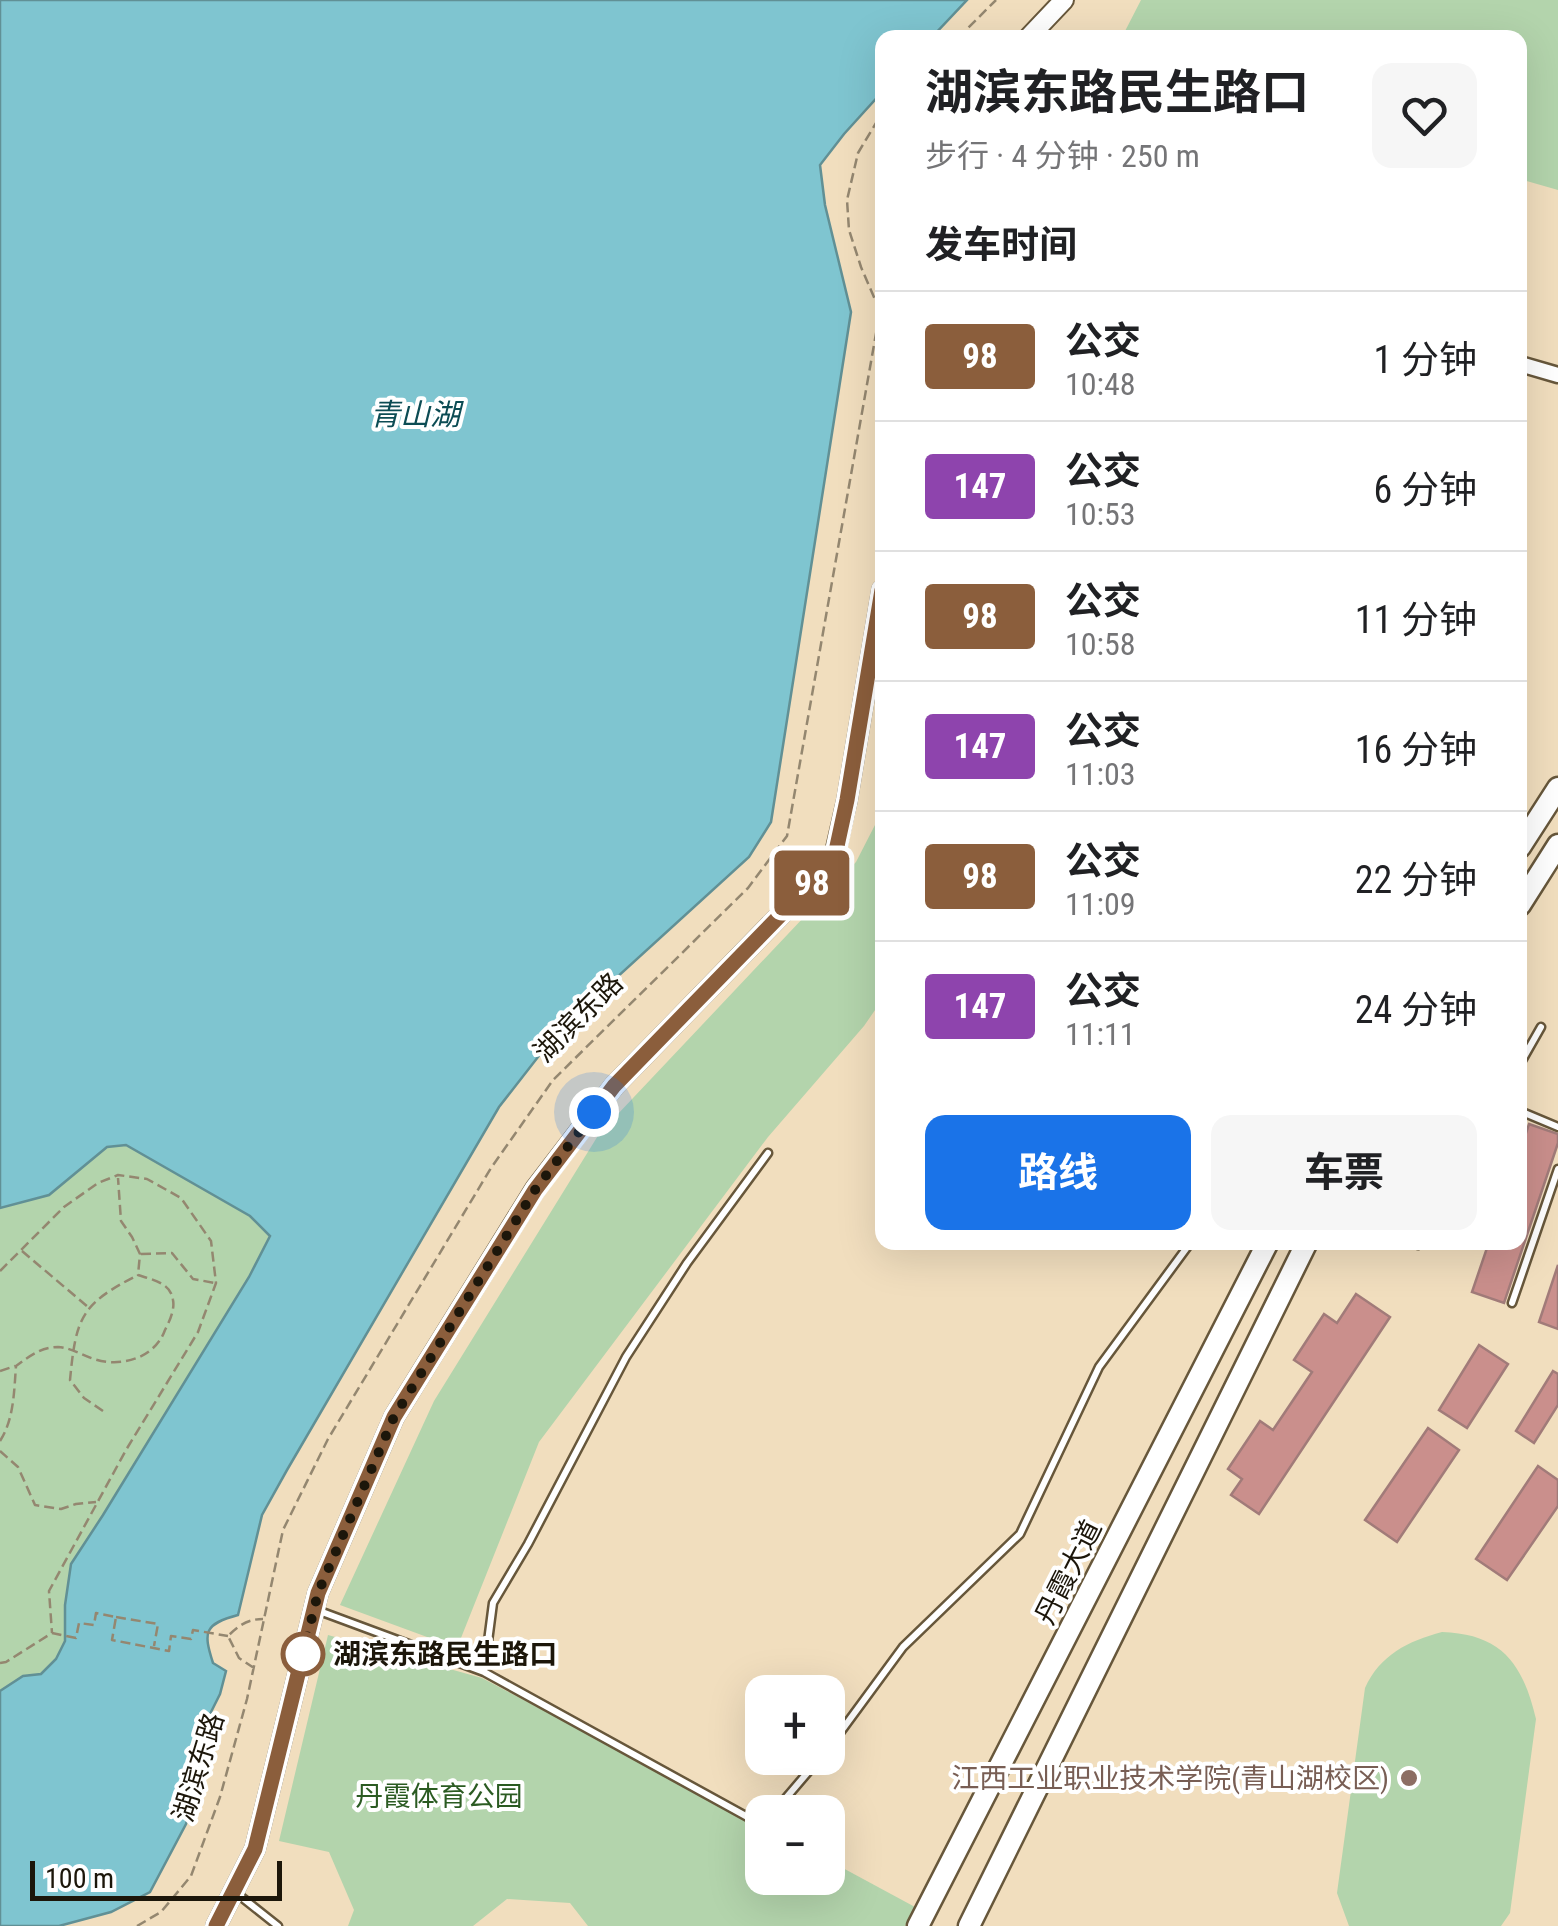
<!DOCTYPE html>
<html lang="zh">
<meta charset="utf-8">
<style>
:root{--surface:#fff;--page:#f6f6f6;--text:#202124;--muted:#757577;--line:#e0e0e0;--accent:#1a73e8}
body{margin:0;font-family:"Roboto Condensed","Noto Sans SC",sans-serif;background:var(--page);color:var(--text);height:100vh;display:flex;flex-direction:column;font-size:38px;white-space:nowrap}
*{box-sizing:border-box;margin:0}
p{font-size:32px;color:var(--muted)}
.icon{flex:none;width:55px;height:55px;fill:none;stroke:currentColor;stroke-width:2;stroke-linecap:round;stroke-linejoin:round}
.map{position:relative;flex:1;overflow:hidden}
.details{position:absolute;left:875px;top:30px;width:652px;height:1220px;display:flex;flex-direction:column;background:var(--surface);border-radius:20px;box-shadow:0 10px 40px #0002}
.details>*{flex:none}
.badge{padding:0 20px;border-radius:8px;font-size:35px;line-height:65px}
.controls{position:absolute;left:745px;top:1675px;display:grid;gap:20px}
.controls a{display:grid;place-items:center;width:100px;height:100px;border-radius:20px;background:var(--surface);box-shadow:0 10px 40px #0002;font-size:50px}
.scale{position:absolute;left:30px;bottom:25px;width:252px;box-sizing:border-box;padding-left:10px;border:5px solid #1c160a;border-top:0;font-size:28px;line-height:35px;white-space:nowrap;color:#1c160a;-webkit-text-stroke:8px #fff;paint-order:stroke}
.you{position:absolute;width:50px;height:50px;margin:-25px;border:8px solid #fff;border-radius:50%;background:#1a73e8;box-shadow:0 0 0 15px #1a73e833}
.map>.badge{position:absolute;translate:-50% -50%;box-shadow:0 0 0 5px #fff}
h2{padding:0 50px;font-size:38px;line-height:90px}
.round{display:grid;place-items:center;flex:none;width:105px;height:105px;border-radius:20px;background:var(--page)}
.headline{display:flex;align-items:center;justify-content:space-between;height:170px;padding:0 50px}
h1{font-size:48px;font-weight:700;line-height:75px}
.button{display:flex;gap:20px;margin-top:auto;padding:20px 50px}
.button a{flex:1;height:115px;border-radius:20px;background:var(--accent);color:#fff;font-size:40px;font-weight:700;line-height:115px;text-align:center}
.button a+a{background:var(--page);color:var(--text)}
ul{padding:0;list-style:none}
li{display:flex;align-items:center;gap:30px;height:130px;padding:0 50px;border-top:2px solid var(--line)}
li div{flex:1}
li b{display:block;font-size:38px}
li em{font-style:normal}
li .badge{min-width:110px;font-weight:700;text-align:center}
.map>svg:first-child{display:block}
.green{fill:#b3d4ac}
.water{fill:#7fc5d0;stroke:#619095;stroke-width:2.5}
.building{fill:#ca8f8c;stroke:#a17b79;stroke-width:2.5}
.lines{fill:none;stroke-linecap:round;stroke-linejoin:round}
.service-casing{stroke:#67573b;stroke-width:11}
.minor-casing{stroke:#67573b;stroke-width:19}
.tertiary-casing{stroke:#67573b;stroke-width:22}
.primary-casing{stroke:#67573b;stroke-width:25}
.path{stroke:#948770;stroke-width:2.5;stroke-dasharray:10 5;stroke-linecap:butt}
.service{stroke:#fff;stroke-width:6}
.minor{stroke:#fff;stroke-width:14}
.tertiary{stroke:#fff;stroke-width:18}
.primary{stroke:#fff;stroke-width:20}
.line-casing{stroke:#fff;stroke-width:22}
.line{stroke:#8b5e3c;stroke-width:15}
.walk{stroke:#1c160a;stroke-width:10;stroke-dasharray:0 18}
.stop-dot{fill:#fff;stroke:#8b5e3c;stroke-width:5}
.education-dot{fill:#8d6e63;stroke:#fff;stroke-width:4}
.labels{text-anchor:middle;stroke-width:8;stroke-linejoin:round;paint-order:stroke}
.street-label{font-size:28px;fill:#1c160a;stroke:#fff}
.stop-label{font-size:28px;font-weight:bold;fill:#1c160a;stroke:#fff;text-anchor:start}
.education-label{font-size:28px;fill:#785e54;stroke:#fff;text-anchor:end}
.park-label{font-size:28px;fill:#2b5b22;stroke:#fff}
.water-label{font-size:30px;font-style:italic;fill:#0c4c54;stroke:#fff}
</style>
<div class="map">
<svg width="1558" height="1926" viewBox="0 0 1558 1926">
<rect width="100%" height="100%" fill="#f1debe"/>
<path class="green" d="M1141,0H1558V190L1520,179V38L1122,37Z
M882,771V1000L864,1026L768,1137L539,1442L457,1648L340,1605L434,1401L599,1134L856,862L876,823Z
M126,1145L250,1216L270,1236L249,1277L103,1515L71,1564L65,1605V1641L56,1659L41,1674L23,1676L0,1691V1208L49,1195L107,1146Z
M1442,1632C1502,1634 1523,1664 1536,1719L1510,1913L1501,1926H1349L1337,1893L1365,1688C1380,1655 1408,1641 1442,1632Z
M328,1635L482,1678L762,1826V1878H828V1860L915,1907L905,1926H588L570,1903L507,1899L473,1926H348L354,1910L329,1852L279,1841Z"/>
<path class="water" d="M0,0H967L932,37L882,38V92L844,134L820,165L825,205L851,312L771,822L749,857L559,1030L499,1107L287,1470L262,1515L238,1615C204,1624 203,1632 213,1663L226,1671L220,1694L208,1718V1740L186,1824L150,1892L111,1912L59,1926H0V1691L23,1676L41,1674L56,1659L65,1641V1605L71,1564L103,1515L249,1277L270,1236L250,1216L126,1145L107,1147L49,1195L0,1208Z"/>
<path class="building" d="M1529,1124L1558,1134V1143L1504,1303L1472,1292L1489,1242H1520V1151Z
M1558,1265V1329L1539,1322Z
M1356,1294L1390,1317L1259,1514L1231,1495L1242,1479L1228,1469L1260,1421L1273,1430L1312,1372L1294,1360L1324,1314L1337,1323Z
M1479,1345L1508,1364L1467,1428L1439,1410Z
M1553,1371L1558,1374V1405L1534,1443L1516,1431Z
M1428,1428L1459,1450L1397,1542L1365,1520Z
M1538,1466L1558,1480V1506L1507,1580L1476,1559Z"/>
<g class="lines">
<defs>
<path id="service" d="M1520,1064L1541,1027
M1520,1111L1558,1127
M1418,1245L1420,1242
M1512,1303L1558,1169
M314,1609L484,1672L762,1825
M484,1672L493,1603L528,1544L626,1357L687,1263L768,1153
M828,1749L903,1647L1020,1534L1099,1367L1191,1242
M774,1812L820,1758
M235,1892L278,1926"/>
<path id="minor" d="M1520,364L1558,375"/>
<path id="tertiary" d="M1028,38L1064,0
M216,1926L255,1849L318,1593L394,1417L535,1189L614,1086L833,861L847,800L882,590"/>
<path id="primary" d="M1520,847L1558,788
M1520,905L1558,845
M918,1926L1268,1242
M969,1926L1307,1242"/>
</defs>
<use href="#service" class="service-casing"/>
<use href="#minor" class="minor-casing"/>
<use href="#tertiary" class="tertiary-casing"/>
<use href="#primary" class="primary-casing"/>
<path class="path" d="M958,38L996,0
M22,1251L88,1307
M141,1254L172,1253L193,1279L215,1283
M0,1271L64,1207L98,1183L118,1175L147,1179L181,1198L211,1241L216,1283L198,1332L126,1450L49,1591L52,1633
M0,1371L15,1366
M103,1411L84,1398L70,1380C76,1317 81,1304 138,1275
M0,1441C14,1419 14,1392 16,1366C30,1356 41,1347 58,1347C72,1348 81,1355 94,1359C121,1368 155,1358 165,1330C169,1322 175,1310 173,1300C171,1283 153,1280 138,1275L140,1254L132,1237L121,1221L118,1178
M0,1451L18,1467L35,1505L61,1509L76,1504L96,1502
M116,1617L158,1624L154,1646
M0,1663L6,1662L52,1633L76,1638L79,1623L94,1625L96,1613L116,1617L112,1640L169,1651L171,1636L191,1639L193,1630L228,1636
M254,1668L239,1658L228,1636C239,1625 248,1619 263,1619
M137,1926L161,1912L191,1876L220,1797L247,1699L283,1530L328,1439L491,1168L553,1080L748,888L787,836L880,311L861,267L849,230L847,200L858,153L882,113"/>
<use href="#service" class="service"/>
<use href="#minor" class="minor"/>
<use href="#tertiary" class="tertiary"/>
<use href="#primary" class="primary"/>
</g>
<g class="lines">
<defs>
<path id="line" d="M216,1926L255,1849L318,1593L394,1417L535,1190L614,1086L834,860L847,800L882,590"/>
</defs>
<use href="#line" class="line-casing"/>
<use href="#line" class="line"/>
<path class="walk" d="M303,1654L318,1593L394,1417L535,1190L594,1112"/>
</g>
<circle class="stop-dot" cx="303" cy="1654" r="20"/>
<circle class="education-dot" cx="1409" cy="1778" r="10"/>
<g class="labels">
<g class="street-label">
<text transform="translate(578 1017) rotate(-45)" y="10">湖滨东路</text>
<text transform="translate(1068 1572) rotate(-63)" y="10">丹霞大道</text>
<text transform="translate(198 1767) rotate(-73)" y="10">湖滨东路</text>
</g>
<g class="stop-label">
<text x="333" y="1664">湖滨东路民生路口</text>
</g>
<g class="education-label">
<text x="1389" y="1788">江西工业职业技术学院(青山湖校区)</text>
</g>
<g class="park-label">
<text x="439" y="1806">丹霞体育公园</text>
</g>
<g class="water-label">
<text x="415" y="425">青山湖</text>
</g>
</g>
</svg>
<div class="controls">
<a>+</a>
<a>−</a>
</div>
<div class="scale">100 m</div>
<div class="you" style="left:594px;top:1112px"></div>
<b class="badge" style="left:812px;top:883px;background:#8b5e3c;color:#fff">98</b>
<section class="details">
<div class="headline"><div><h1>湖滨东路民生路口</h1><p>步行 · 4 分钟 · 250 m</p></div><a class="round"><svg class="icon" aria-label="heart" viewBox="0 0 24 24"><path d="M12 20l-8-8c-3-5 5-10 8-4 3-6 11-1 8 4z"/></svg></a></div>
<h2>发车时间</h2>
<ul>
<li><span class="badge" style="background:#8b5e3c;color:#fff">98</span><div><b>公交</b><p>10:48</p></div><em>1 分钟</em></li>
<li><span class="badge" style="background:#8e44ad;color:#fff">147</span><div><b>公交</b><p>10:53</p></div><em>6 分钟</em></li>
<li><span class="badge" style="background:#8b5e3c;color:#fff">98</span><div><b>公交</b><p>10:58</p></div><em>11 分钟</em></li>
<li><span class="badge" style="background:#8e44ad;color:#fff">147</span><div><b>公交</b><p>11:03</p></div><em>16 分钟</em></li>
<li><span class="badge" style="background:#8b5e3c;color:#fff">98</span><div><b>公交</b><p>11:09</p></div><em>22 分钟</em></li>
<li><span class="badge" style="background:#8e44ad;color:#fff">147</span><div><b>公交</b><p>11:11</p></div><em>24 分钟</em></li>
</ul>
<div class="button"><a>路线</a><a>车票</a></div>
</section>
</div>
